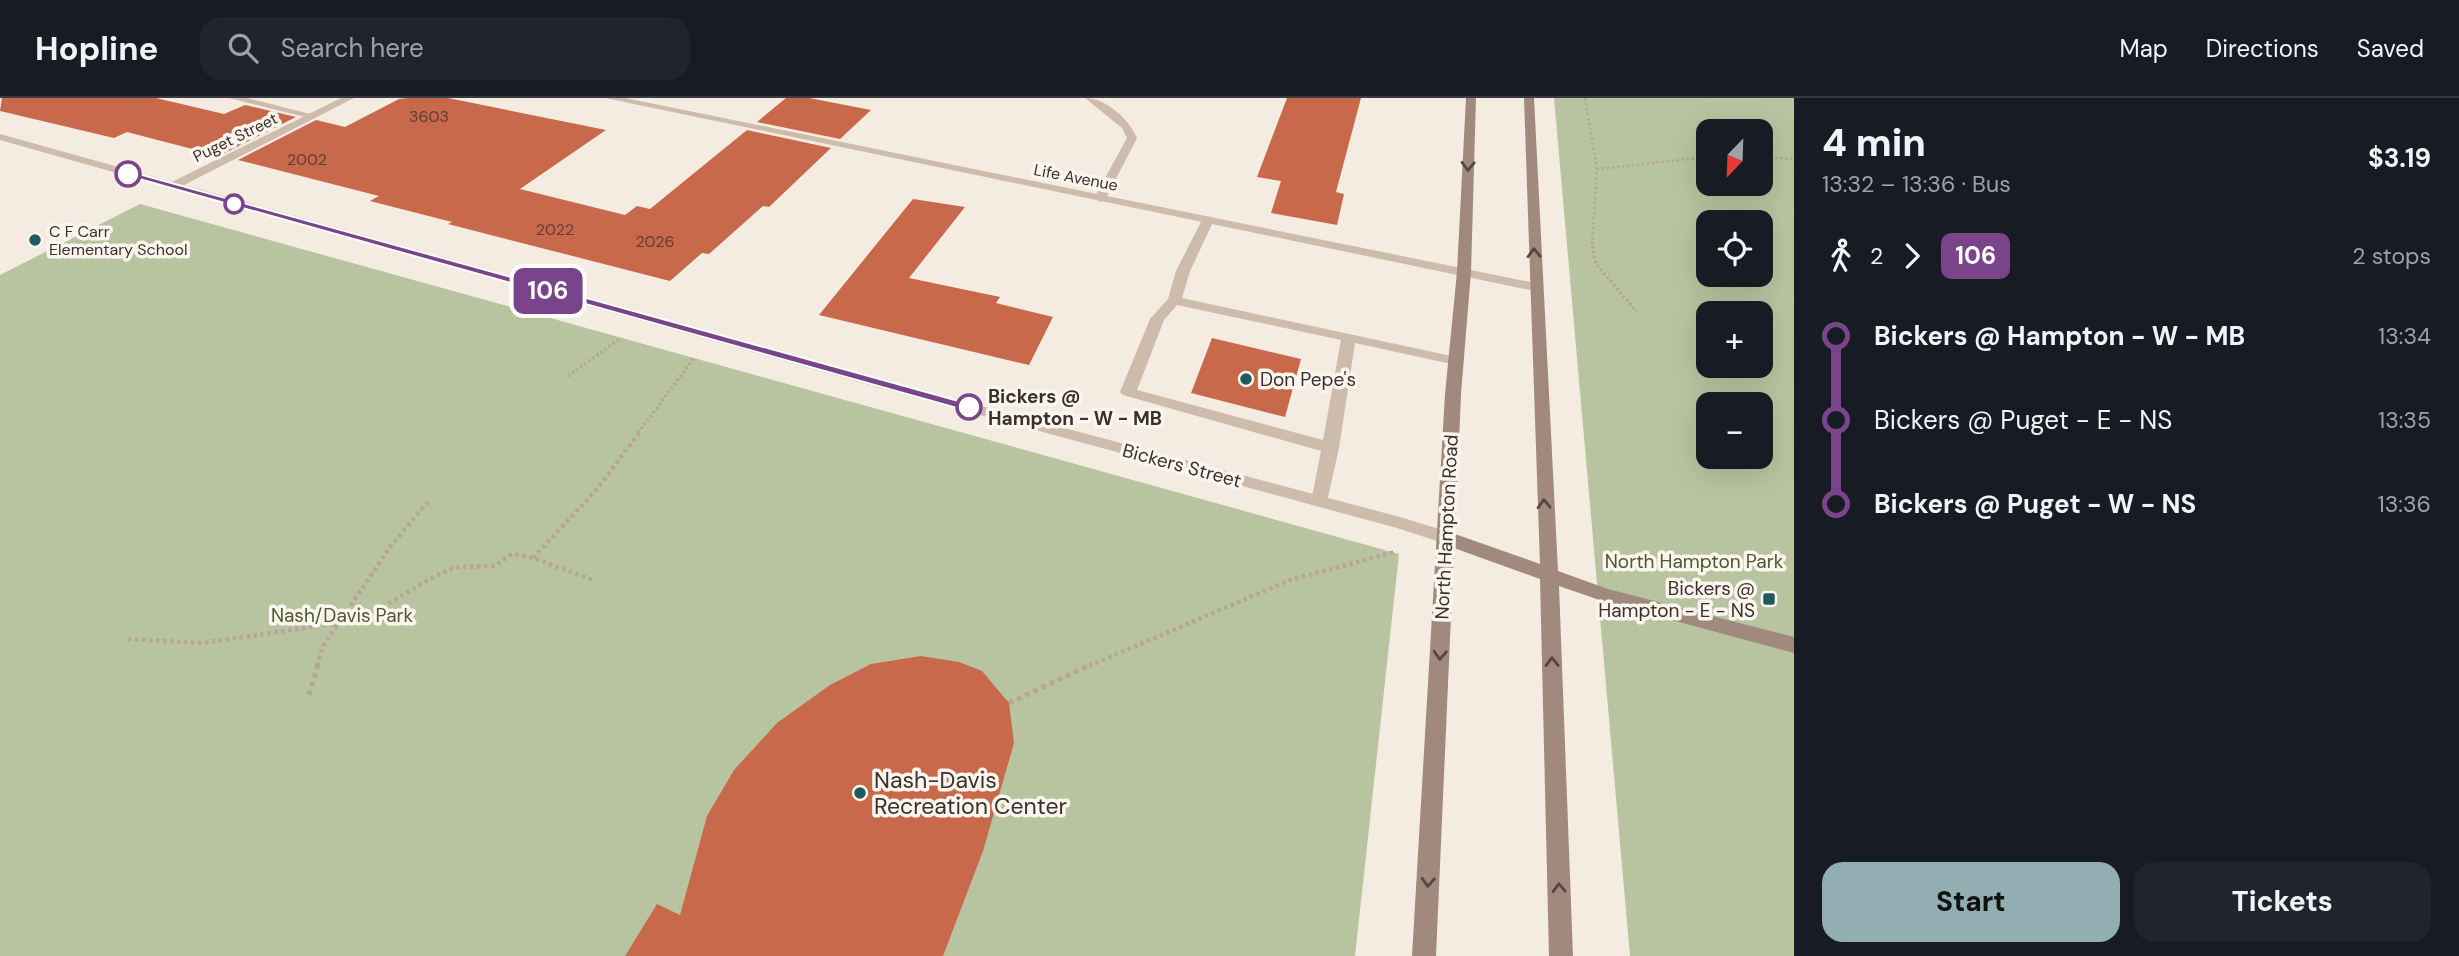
<!DOCTYPE html>
<meta charset="utf-8">
<style>
:root{--surface:#171b24;--page:#20242c;--text:#f1f3f6;--muted:#9ea1a6;--line:#363941;--accent:#92aeb2}
body{margin:0;font-family:"DM Sans",sans-serif;background:var(--page);color:var(--text);height:100vh;display:flex;flex-direction:column;font-size:26px;white-space:nowrap}
*{box-sizing:border-box;margin:0}
p{font-size:23px;color:var(--muted)}
.icon{flex:none;width:38px;height:38px;fill:none;stroke:currentColor;stroke-width:2;stroke-linecap:round;stroke-linejoin:round}
.map{position:relative;flex:1;overflow:hidden}
.drawer{display:flex;flex-direction:column;background:var(--surface);width:665px}
.drawer>*{flex:none}
.badge{padding:0 14px;border-radius:10px;font-size:24px;line-height:46px}
.needle{width:46px;rotate:203deg}
.buttons{position:absolute;left:1696px;top:21px;display:grid;gap:14px}
.buttons a{display:grid;place-items:center;width:77px;height:77px;border-radius:14px;background:var(--surface);box-shadow:0 7px 28px #0002;font-size:35px}
.map>.badge{position:absolute;translate:-50% -50%;box-shadow:0 0 0 4px #fff}
.legs{display:flex;align-items:center;gap:10px;height:77px;padding:0 28px;font-size:23px}
.legs p{margin-inline-start:auto}
.headline{display:flex;align-items:center;justify-content:space-between;height:119px;padding:0 28px}
h1{font-size:38px;font-weight:800;line-height:52px}
.button{display:flex;gap:14px;margin-top:auto;padding:14px 28px}
.button a{flex:1;height:80px;border-radius:21px;background:var(--accent);color:#111;font-size:28px;font-weight:800;line-height:80px;text-align:center}
.button a+a{background:var(--page);color:var(--text)}
ul{padding:0 28px;list-style:none}
li{display:flex;align-items:center;gap:24px;height:84px;font-size:26px}
li i{display:grid;place-items:center;width:10px;height:100%;margin:0 9px;background:currentColor}
li i::after{content:'';width:18px;height:18px;margin:-9px;border:5px solid;border-radius:50%;background:var(--surface)}
li p{margin-inline-start:auto}
li:first-child i{background:linear-gradient(#0000 50%,currentColor 0)}
li:last-child i{background:linear-gradient(currentColor 50%,#0000 0)}
header{display:flex;align-items:center;gap:42px;box-sizing:border-box;height:98px;padding:0 35px;background:var(--surface);border-bottom:2px solid var(--line)}
header strong{font-size:33px}
nav{display:flex;gap:38px;margin-inline-start:auto;font-size:24px}
.search{width:490px;height:63px;background:var(--page);display:flex;align-items:center;gap:18px;box-sizing:border-box;padding:0 24px;border-radius:21px;color:var(--muted);font-size:26px}
main{display:flex;flex:1;min-height:0}
.map>svg:first-child{display:block}
.green{fill:#b8c4a0;fill-rule:evenodd}
.building{fill:#c8694b}
.lines{fill:none;stroke-linecap:round;stroke-linejoin:round}
.path-far3{stroke:#b9a596;stroke-width:2.5;stroke-dasharray:2.5 2.5;stroke-linecap:butt}
.path-far2{stroke:#b9a596;stroke-width:3.5;stroke-dasharray:2.5 2.5;stroke-linecap:butt}
.path-far1{stroke:#b9a596;stroke-width:4.5;stroke-dasharray:3.5 3.5;stroke-linecap:butt}
.path{stroke:#b9a596;stroke-width:5;stroke-dasharray:4.5 4.5;stroke-linecap:butt}
.lane{fill:#cdbbac;fill-rule:evenodd}
.street{fill:#cdbbac;fill-rule:evenodd}
.secondary{fill:#a18a7d;fill-rule:evenodd}
.oneway{stroke:#544640}
.line-1{fill:#794489;stroke:#fff;stroke-width:2}
.stop-1-dot{fill:#fff;stroke:#794489;stroke-width:3.5}
.poi-dot{fill:#1f5a5e;stroke:#fbf5ee;stroke-width:2.5}
.labels{text-anchor:middle;stroke-width:7;stroke-linejoin:round;paint-order:stroke}
.number-label{font-size:16px;fill:#5e3e33}
.far-street-label{font-size:16px;fill:#3b302b;stroke:#fbf5ee}
.far-poi-label{font-size:16px;fill:#3b302b;stroke:#fbf5ee;text-anchor:start}
.poi-label{font-size:19px;fill:#3b302b;stroke:#fbf5ee;text-anchor:start}
.stop-label{font-size:19px;font-weight:bold;fill:#3b302b;stroke:#fbf5ee;text-anchor:start}
.street-label{font-size:19px;fill:#3b302b;stroke:#fbf5ee}
.park-label{font-size:19px;fill:#4a5a2e;stroke:#fbf5ee}
.near-poi-label{font-size:23px;fill:#3b302b;stroke:#fbf5ee;text-anchor:start}
</style>
<header>
<strong>Hopline</strong>
<div class="search"><svg class="icon" aria-label="search" viewBox="0 0 24 24"><circle cx="10" cy="10" r="6"/><path d="M15 15l6 6"/></svg>Search here</div>
<nav><a>Map</a><a>Directions</a><a>Saved</a></nav>
</header>
<main>
<div class="map">
<svg width="1794" height="858" viewBox="0 0 1794 858">
<rect width="100%" height="100%" fill="#f4ebe1"/>
<path class="green" d="M1554,0H1794V858H1630ZM1708,33H1760V86H1708ZM1708,124H1760V177H1708ZM1708,215H1760V268H1708ZM1708,306H1760V359H1708Z
M140,106L1399,456L1355,858H0V177Z"/>
<path class="building" d="M2,0H156L224,16L245,7L296,19L219,58L127,34L114,40L0,13Z
M408,0H448L606,32L520,91L625,117L637,108L650,111L747,32L831,50L769,109L763,108L709,156L702,155L670,183L448,126L452,124L370,103L379,98L238,62L316,22L345,29L399,1Z
M786,0H809L871,12L840,41L757,24Z
M1287,0H1361L1336,94L1344,96L1337,127L1271,115L1281,83L1257,79Z
M913,101L965,109L909,180L1000,199L996,205L1053,219L1029,267L819,217Z
M1212,240L1301,261L1285,319L1191,295Z
M921,558L959,564L982,573L1009,605L1014,645L983,753L943,858H625L657,806L680,817L707,718L734,672L777,625L830,587L871,566Z"/>
<g class="lines">
<path class="path-far3" d="M1585,0L1597,71L1592,149
M1760,59L1794,61
M1597,71L1708,59"/>
<path class="path-far2" d="M1592,148L1596,166L1637,214
M568,278L621,240
M638,335L694,260"/>
<path class="path-far1" d="M533,460L597,391L640,334
M128,541L202,545L339,525L374,514L435,478L456,469L494,468L512,456L533,460L593,482
M317,568L323,548L390,449L430,401
M1089,568L1290,482L1395,454"/>
<path class="path" d="M309,597L318,566
M1009,605L1092,566"/>
<path class="lane" d="M229,0H247L318,18L313,21Z
M1085,0C1106,0 1129,21 1137,40L1106,100L1100,104L1094,100L1127,40L1122,30Z
M1208,118L1214,122L1190,173L1182,200L1456,259L1463,263L1456,267L1355,245L1339,350L1326,408H1314L1311,404L1321,353L1123,297L1120,294L1150,221L1168,201L1176,173L1202,122ZM1177,207L1341,242L1323,342L1137,292L1164,222Z"/>
<path class="street" d="M341,0H354L184,87L876,280L1400,419L1452,435L1455,440L1452,445L1446,446L1397,430L866,286L0,42V36L172,84Z
M605,0H625L1535,185L1542,189L1535,193Z"/>
<path class="secondary" d="M1466,0H1476L1471,174L1461,296L1455,436L1540,466L1524,0H1534L1558,473L1608,491L1794,539V555L1605,504L1559,488L1573,858H1549L1540,481L1454,450L1436,858H1412L1445,296L1457,174Z"/>
</g>
<defs><path id="oneway-chevron" d="M-2-3.5L2.5 0L-2 3.5" fill="none" stroke-width="1.6" stroke-linecap="round" stroke-linejoin="round" transform="scale(1.75)"/></defs>
<g class="oneway">
<use href="#oneway-chevron" transform="translate(1468 68) rotate(92)"/>
<use href="#oneway-chevron" transform="translate(1534 155) rotate(-92)"/>
<use href="#oneway-chevron" transform="translate(1544 406) rotate(-92)"/>
<use href="#oneway-chevron" transform="translate(1440 557) rotate(93)"/>
<use href="#oneway-chevron" transform="translate(1552 564) rotate(-91)"/>
<use href="#oneway-chevron" transform="translate(1428 784) rotate(93)"/>
<use href="#oneway-chevron" transform="translate(1559 790) rotate(-92)"/>
</g>
<path class="line-1" d="M128,73L973,307L975,309L969,313L964,312L125,77L124,76Z"/>
<g class="stop-1-dot">
<circle cx="128" cy="76" r="12"/>
<circle cx="234" cy="106" r="9"/>
<circle cx="969" cy="309" r="12"/>
</g>
<g class="poi-dot">
<circle cx="35" cy="142" r="7"/>
<circle cx="1246" cy="281" r="7"/>
<rect x="1762" y="494" width="14" height="14" rx="3.5"/>
<circle cx="860" cy="695" r="7"/>
</g>
<g class="labels">
<g class="number-label">
<text x="429" y="24">3603</text>
<text x="307" y="67">2002</text>
<text x="555" y="137">2022</text>
<text x="655" y="149">2026</text>
</g>
<g class="far-street-label">
<text transform="translate(235 39) rotate(-26)" y="6">Puget Street</text>
<text transform="translate(1076 79) rotate(11)" y="6">Life Avenue</text>
</g>
<g class="far-poi-label">
<text x="49" y="139">C F Carr<tspan x="49" dy="18">Elementary School</tspan></text>
</g>
<g class="poi-label">
<text x="1260" y="288">Don Pepe's</text>
<text x="1755" y="497" text-anchor="end">Bickers @<tspan x="1755" dy="22">Hampton - E - NS</tspan></text>
</g>
<g class="stop-label">
<text x="988" y="305">Bickers @<tspan x="988" dy="22">Hampton - W - MB</tspan></text>
</g>
<g class="street-label">
<text transform="translate(1182 367) rotate(15)" y="7">Bickers Street</text>
<text transform="translate(1446 429) rotate(-87)" y="7">North Hampton Road</text>
</g>
<g class="park-label">
<text x="1694" y="470">North Hampton Park</text>
<text x="342" y="524">Nash/Davis Park</text>
</g>
<g class="near-poi-label">
<text x="874" y="690">Nash-Davis<tspan x="874" dy="26">Recreation Center</tspan></text>
</g>
</g>
</svg>
<div class="buttons">
<a><svg class="needle" viewBox="-14 -14 28 28"><path d="M0-13l5 13h-10z" fill="#e53935"/><path d="M0 13l5-13h-10z" fill="#9ea1a6"/></svg></a>
<a><svg class="icon" aria-label="locate" viewBox="0 0 24 24"><circle cx="12" cy="12" r="6"/><path d="M12 2v4M12 18v4M2 12h4M18 12h4"/></svg></a>
<a>+</a>
<a>−</a>
</div>
<b class="badge" style="left:548px;top:193px;background:#794489;color:#fff">106</b>
</div>
<section class="drawer">
<div class="headline"><div><h1>4 min</h1><p>13:32 – 13:36 · Bus</p></div><b>$3.19</b></div>
<div class="legs"><svg class="icon" aria-label="walk" viewBox="0 0 24 24"><circle cx="13" cy="4" r="2"/><path d="M13 8l-2 6 4 7M11 14l-3 7M7 12l3-4h3l4 4"/></svg>2<svg class="icon" aria-label="forward" viewBox="0 0 24 24"><path d="M9 5l7 7-7 7"/></svg><b class="badge" style="background:#794489;color:#fff">106</b><p>2 stops</p></div>
<ul>
<li><i style="color:#794489"></i><b>Bickers @ Hampton - W - MB</b><p>13:34</p></li>
<li><i style="color:#794489"></i><span>Bickers @ Puget - E - NS</span><p>13:35</p></li>
<li><i style="color:#794489"></i><b>Bickers @ Puget - W - NS</b><p>13:36</p></li>
</ul>
<div class="button"><a>Start</a><a>Tickets</a></div>
</section>
</main>
